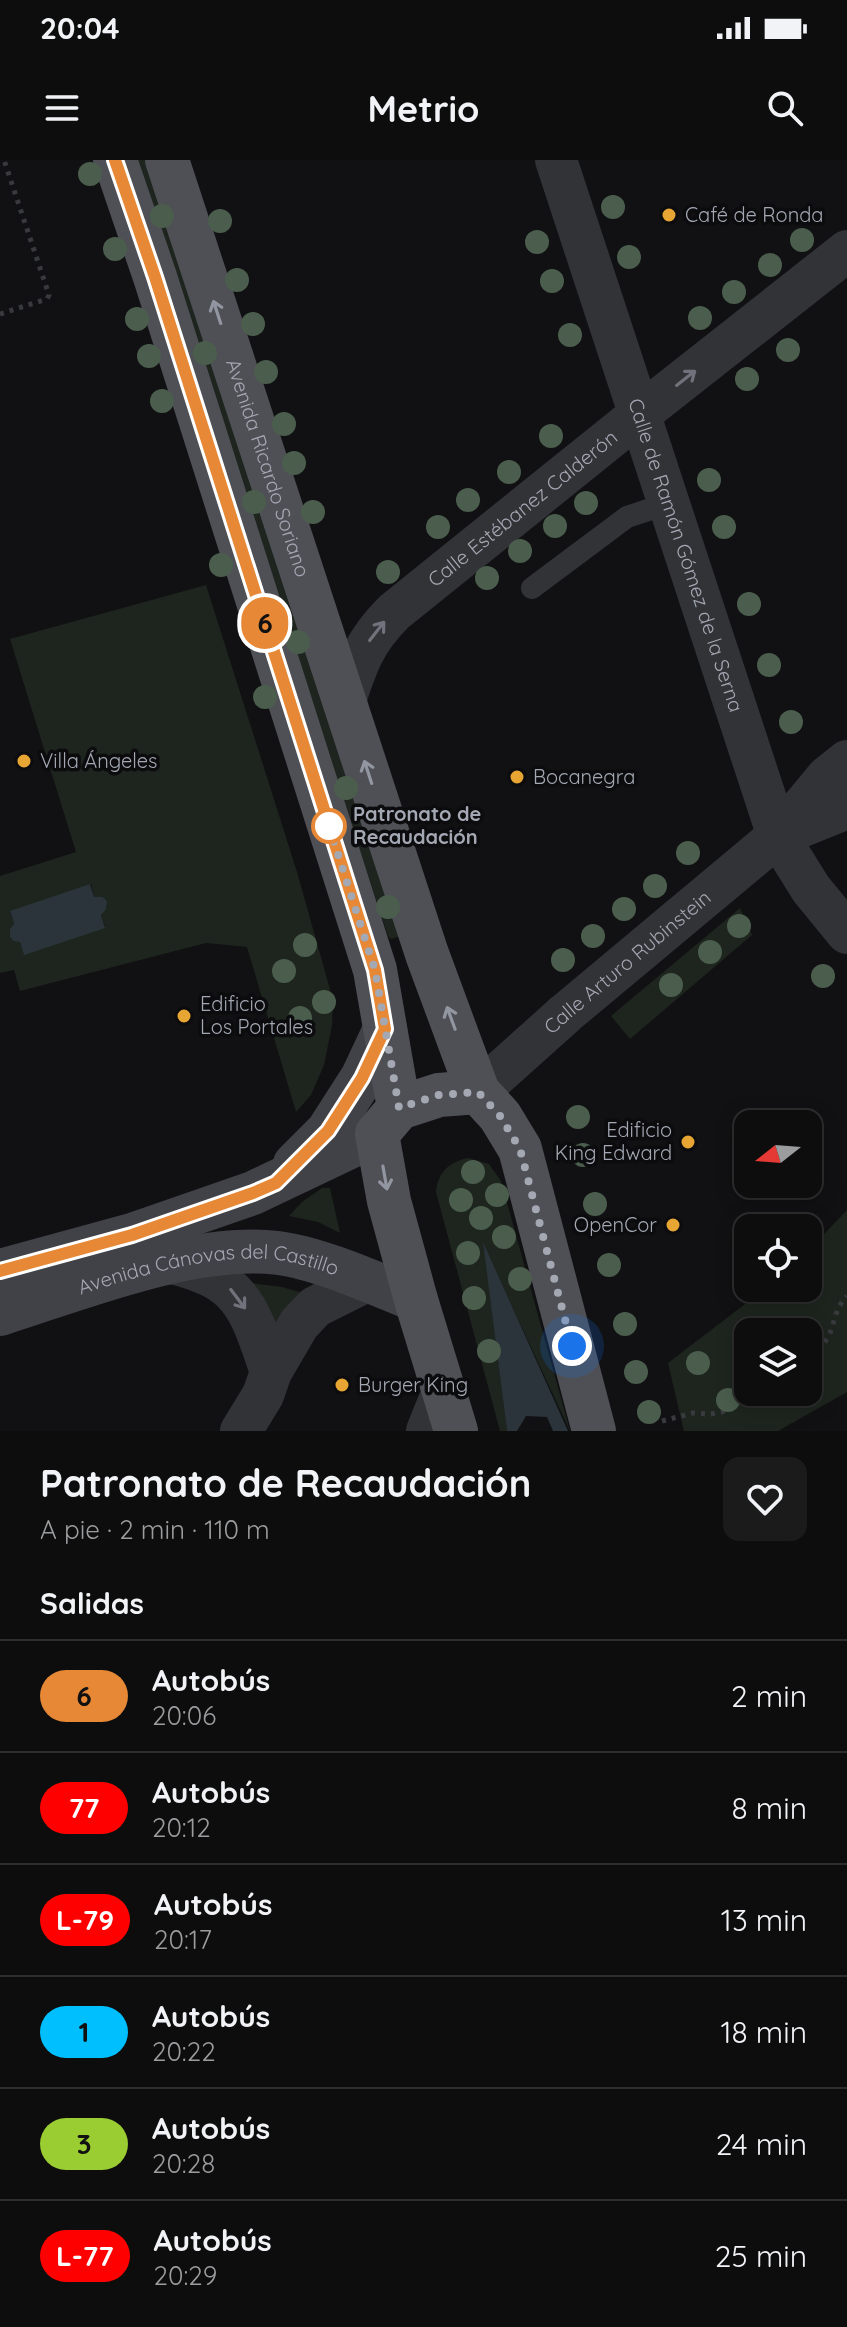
<!DOCTYPE html>
<html lang="es">
<meta charset="utf-8">
<style>
:root{--surface:#0d0d0e;--page:#1b1b1c;--text:#f1f3f6;--muted:#9a9c9e;--line:#2d2d2e}
body{margin:0;font-family:Quicksand,sans-serif;background:var(--page);color:var(--text);height:100vh;display:flex;flex-direction:column;font-size:30px;white-space:nowrap}
*{box-sizing:border-box;margin:0}
p{font-size:26px;color:var(--muted)}
.icon{flex:none;width:44px;height:44px;fill:none;stroke:currentColor;stroke-width:2;stroke-linecap:round;stroke-linejoin:round}
.map{position:relative;height:1271px;overflow:hidden}
.drawer{display:flex;flex-direction:column;background:var(--surface);flex:1}
.drawer>*{flex:none}
.badge{padding:0 16px;border-radius:26px;font-size:28px;line-height:52px}
.needle{width:52px;rotate:253deg}
.buttons{position:absolute;left:734px;top:950px;display:grid;gap:16px}
.buttons a{display:grid;place-items:center;width:88px;height:88px;border-radius:16px;background:var(--surface);box-shadow:0 4px 20px #0003,0 0 0 2px var(--line);font-size:40px}
.you{position:absolute;width:40px;height:40px;margin:-20px;border:6px solid #fff;border-radius:50%;background:#1a73e8;box-shadow:0 0 0 12px #1a73e833}
.map>.badge{position:absolute;translate:-50% -50%;box-shadow:0 0 0 4px #fff}
h2{padding:0 40px;font-size:30px;line-height:72px}
.round{display:grid;place-items:center;flex:none;width:84px;height:84px;border-radius:16px;background:var(--page)}
.summary{display:flex;align-items:center;justify-content:space-between;height:136px;padding:0 40px}
h1{font-size:38px;font-weight:700;line-height:60px}
ul{padding:0;list-style:none}
li{display:flex;align-items:center;gap:24px;height:112px;padding:0 40px;border-top:2px solid var(--line)}
li div{flex:1}
li b{display:block;font-size:30px}
li em{font-style:normal}
li .badge{min-width:88px;font-weight:700;text-align:center}
.status{display:flex;justify-content:space-between;align-items:center;height:56px;padding:0 40px;background:var(--surface);direction:ltr}
.status svg{height:22px;fill:currentColor}
header{display:flex;justify-content:space-between;align-items:center;height:104px;padding:0 40px;background:var(--surface);font-size:36px;font-weight:700}
.map>svg:first-child{display:block}
.green{fill:#1e251e;fill-rule:evenodd}
.water{fill:#2b343a}
.lines{fill:none;stroke-linecap:round;stroke-linejoin:round}
.path{stroke:#383a3e;stroke-width:5;stroke-dasharray:4 6;stroke-linecap:butt}
.service{stroke:#323337;stroke-width:22}
.minor{stroke:#323337;stroke-width:42}
.secondary{stroke:#414247;stroke-width:44}
.primary{stroke:#4f5056;stroke-width:44}
.tree{fill:#4b5e4d}
.oneway{stroke:#9296a0}
.oneway2{stroke:#70737b}
.line-casing{stroke:#fff;stroke-width:18}
.line{stroke:#e68836;stroke-width:12}
.walk{stroke:#a3a8b3;stroke-width:8;stroke-dasharray:0 14.4}
.poi-dot{fill:#e7a534;stroke:#0c0c0e;stroke-width:3}
.stop-dot{fill:#fff;stroke:#e68836;stroke-width:4}
.labels{text-anchor:middle;stroke-width:7;stroke-linejoin:round;paint-order:stroke}
.poi-label{font-size:20px;fill:#a3a8b3;stroke:#0c0c0e;text-anchor:start}
.street-label{font-size:20px;fill:#a3a8b3;stroke:#0c0c0e}
.stop-label{font-size:20px;font-weight:bold;fill:#a3a8b3;stroke:#0c0c0e;text-anchor:start}
</style>
<div class="status"><b>20:04</b><svg viewBox="0 0 49 12"><path d="M0 12V9h3v3zM5 12V6h3v6zM10 12V3h3v9zM15 12V0h3v12zM26 1h20v11H26zM47 4h2v5h-2z"/></svg></div>
<header><svg class="icon" aria-label="menu" viewBox="0 0 24 24"><path d="M4 6h16M4 12h16M4 18h16"/></svg>Metrio<svg class="icon" aria-label="search" viewBox="0 0 24 24"><circle cx="10" cy="10" r="6"/><path d="M15 15l6 6"/></svg></header>
<div class="map">
<svg width="847" height="1271" viewBox="0 0 847 1271">
<rect width="100%" height="100%" fill="#111113"/>
<path class="green" d="M134,0H146L399,773L398,777L391,779L388,776Z
M206,425L297,712L333,840L332,865L324,905L311,935L296,952L247,787L206,783L20,831L14,810L0,813V716L76,692L10,479ZM91,724L94,737H103L107,741L101,755L105,767L24,794L10,752Z
M740,748L752,775L630,879L611,856Z
M468,998L489,1004L501,1021L570,1271L484,1086L507,1271H500L436,1032C438,1012 449,1002 468,998Z
M322,1028H330L340,1073L318,1062L289,1056L302,1042Z
M847,1050V1232L778,1271H684L668,1203L766,1128H808V1091ZM748,1172H808V1232H748Z
M250,1123L282,1127L306,1134L277,1186Z"/>
<path class="water" d="M90,724L94,737H103L107,741L106,749L101,755L105,768L24,795L20,782L14,781L10,777V769L14,764L10,751Z
M483,1082L568,1271H553L547,1257L526,1256L517,1271H507Z"/>
<g class="lines">
<path class="path" d="M0,154L47,139L49,135L4,0
M808,1193C840,1181 827,1156 847,1136
M662,1261L693,1253L711,1254L726,1251L748,1227"/>
<path class="service" d="M532,428L627,357L669,343"/>
<g class="minor">
<path id="s1" d="M556,0L778,676L811,729L847,773"/>
<path id="s2" d="M345,541C357,503 365,481 394,452L640,254L847,91"/>
<path d="M783,674L840,651L847,646"/>
<path id="s3" d="M478,932L566,853L778,676L827,617L847,601"/>
<path d="M172,1103C243,1120 249,1148 271,1212"/>
<path d="M241,1271L263,1235L271,1212L299,1164L315,1147L367,1121"/>
<path d="M427,1271L444,1229"/>
</g>
<g class="secondary">
<path d="M295,1004L328,971L362,918L385,869"/>
<path d="M0,1111L132,1075L253,1033L377,974"/>
<path id="s4" d="M0,1154C82,1128 193,1083 278,1093C319,1098 376,1124 416,1140"/>
</g>
<g class="primary">
<path d="M115,0L155,117L375,810L399,948"/>
<path id="s5" d="M167,0L427,794L478,932L500,956L520,989L594,1271"/>
<path d="M399,948L377,974L389,1041L416,1140L456,1271"/>
<path d="M399,948L439,935L478,932"/>
</g>
</g>
<g class="tree">
<circle cx="90" cy="14" r="12"/>
<circle cx="613" cy="47" r="12"/>
<circle cx="162" cy="56" r="12"/>
<circle cx="220" cy="61" r="12"/>
<circle cx="802" cy="80" r="12"/>
<circle cx="537" cy="82" r="12"/>
<circle cx="115" cy="89" r="12"/>
<circle cx="629" cy="97" r="12"/>
<circle cx="770" cy="105" r="12"/>
<circle cx="237" cy="120" r="12"/>
<circle cx="552" cy="121" r="12"/>
<circle cx="734" cy="132" r="12"/>
<circle cx="700" cy="158" r="12"/>
<circle cx="137" cy="159" r="12"/>
<circle cx="253" cy="164" r="12"/>
<circle cx="570" cy="175" r="12"/>
<circle cx="788" cy="190" r="12"/>
<circle cx="205" cy="193" r="12"/>
<circle cx="149" cy="196" r="12"/>
<circle cx="266" cy="212" r="12"/>
<circle cx="747" cy="219" r="12"/>
<circle cx="162" cy="241" r="12"/>
<circle cx="284" cy="264" r="12"/>
<circle cx="551" cy="276" r="12"/>
<circle cx="294" cy="303" r="12"/>
<circle cx="509" cy="312" r="12"/>
<circle cx="709" cy="320" r="12"/>
<circle cx="468" cy="340" r="12"/>
<circle cx="254" cy="342" r="12"/>
<circle cx="586" cy="343" r="12"/>
<circle cx="313" cy="352" r="12"/>
<circle cx="555" cy="366" r="12"/>
<circle cx="438" cy="367" r="12"/>
<circle cx="724" cy="367" r="12"/>
<circle cx="520" cy="391" r="12"/>
<circle cx="221" cy="405" r="12"/>
<circle cx="388" cy="412" r="12"/>
<circle cx="487" cy="418" r="12"/>
<circle cx="749" cy="444" r="12"/>
<circle cx="298" cy="482" r="12"/>
<circle cx="769" cy="505" r="12"/>
<circle cx="265" cy="537" r="12"/>
<circle cx="791" cy="562" r="12"/>
<circle cx="346" cy="628" r="12"/>
<circle cx="688" cy="693" r="12"/>
<circle cx="655" cy="726" r="12"/>
<circle cx="388" cy="747" r="12"/>
<circle cx="624" cy="749" r="12"/>
<circle cx="739" cy="766" r="12"/>
<circle cx="593" cy="776" r="12"/>
<circle cx="305" cy="785" r="12"/>
<circle cx="710" cy="792" r="12"/>
<circle cx="563" cy="800" r="12"/>
<circle cx="284" cy="811" r="12"/>
<circle cx="823" cy="816" r="12"/>
<circle cx="671" cy="825" r="12"/>
<circle cx="324" cy="842" r="12"/>
<circle cx="300" cy="858" r="12"/>
<circle cx="578" cy="957" r="12"/>
<circle cx="583" cy="995" r="12"/>
<circle cx="473" cy="1012" r="12"/>
<circle cx="497" cy="1035" r="12"/>
<circle cx="461" cy="1040" r="12"/>
<circle cx="595" cy="1044" r="12"/>
<circle cx="481" cy="1058" r="12"/>
<circle cx="504" cy="1077" r="12"/>
<circle cx="468" cy="1093" r="12"/>
<circle cx="609" cy="1105" r="12"/>
<circle cx="520" cy="1119" r="12"/>
<circle cx="474" cy="1138" r="12"/>
<circle cx="625" cy="1164" r="12"/>
<circle cx="489" cy="1191" r="12"/>
<circle cx="698" cy="1203" r="12"/>
<circle cx="636" cy="1212" r="12"/>
<circle cx="728" cy="1240" r="12"/>
<circle cx="649" cy="1252" r="12"/>
</g>
<defs><path id="oneway-shaft" d="M-6 0H5M1.5-3L5.5 0L1.5 3" fill="none" stroke-width="1.6" stroke-linecap="round" stroke-linejoin="round" transform="scale(2)"/></defs>
<g class="oneway">
<use href="#oneway-shaft" transform="translate(217 152) rotate(-108)"/>
<use href="#oneway-shaft" transform="translate(368 612) rotate(-108)"/>
<use href="#oneway-shaft" transform="translate(451 858) rotate(-110)"/>
<use href="#oneway-shaft" transform="translate(385 1018) rotate(80)"/>
</g>
<g class="oneway2">
<use href="#oneway-shaft" transform="translate(686 218) rotate(-38)"/>
<use href="#oneway-shaft" transform="translate(377 471) rotate(-52)"/>
<use href="#oneway-shaft" transform="translate(238 1139) rotate(53)"/>
</g>
<g class="lines">
<defs>
<path id="line" d="M0,1111L132,1075L253,1033L276,1023L328,971L362,918L385,869L375,810L155,117L115,0"/>
</defs>
<use href="#line" class="line-casing"/>
<use href="#line" class="line"/>
<path class="walk" d="M329,666L327,660L375,810L399,948L439,935L478,932L500,956L520,989L572,1186"/>
</g>
<g class="poi-dot">
<circle cx="669" cy="55" r="8"/>
<circle cx="24" cy="601" r="8"/>
<circle cx="517" cy="617" r="8"/>
<circle cx="184" cy="856" r="8"/>
<circle cx="688" cy="982" r="8"/>
<circle cx="673" cy="1065" r="8"/>
<circle cx="342" cy="1225" r="8"/>
</g>
<circle class="stop-dot" cx="329" cy="666" r="16"/>
<g class="labels">
<g class="poi-label">
<text x="685" y="62">Café de Ronda</text>
<text x="40" y="608">Villa Ángeles</text>
<text x="533" y="624">Bocanegra</text>
<text x="200" y="851">Edificio<tspan x="200" dy="23">Los Portales</tspan></text>
<text x="672" y="977" text-anchor="end">Edificio<tspan x="672" dy="23">King Edward</tspan></text>
<text x="657" y="1072" text-anchor="end">OpenCor</text>
<text x="358" y="1232">Burger King</text>
</g>
<g class="street-label">
<text dy="7" stroke="none"><textPath href="#s5" startOffset="324">Avenida Ricardo Soriano</textPath></text>
<text dy="7" stroke="none"><textPath href="#s2" startOffset="268">Calle Estébanez Calderón</textPath></text>
<text dy="7" stroke="none"><textPath href="#s1" startOffset="416">Calle de Ramón Gómez de la Serna</textPath></text>
<text dy="7" stroke="none"><textPath href="#s3" startOffset="198">Calle Arturo Rubinstein</textPath></text>
<text dy="7" stroke="none"><textPath href="#s4" startOffset="216">Avenida Cánovas del Castillo</textPath></text>
</g>
<g class="stop-label">
<text x="353" y="661">Patronato de<tspan x="353" dy="23">Recaudación</tspan></text>
</g>
</g>
</svg>
<div class="buttons">
<a><svg class="needle" viewBox="-14 -14 28 28"><path d="M0-13l5 13h-10z" fill="#e53935"/><path d="M0 13l5-13h-10z" fill="#9a9c9e"/></svg></a>
<a><svg class="icon" aria-label="locate" viewBox="0 0 24 24"><circle cx="12" cy="12" r="6"/><path d="M12 2v4M12 18v4M2 12h4M18 12h4"/></svg></a>
<a><svg class="icon" aria-label="layers" viewBox="0 0 24 24"><path d="M12 4l9 5-9 5-9-5zM3 14l9 5 9-5"/></svg></a>
</div>
<div class="you" style="left:572px;top:1186px"></div>
<b class="badge" style="left:265px;top:463px;background:#e68836;color:#111">6</b>
</div>
<section class="drawer">
<div class="summary"><div><h1>Patronato de Recaudación</h1><p>A pie · 2 min · 110 m</p></div><a class="round"><svg class="icon" aria-label="heart" viewBox="0 0 24 24"><path d="M12 20l-8-8c-3-5 5-10 8-4 3-6 11-1 8 4z"/></svg></a></div>
<h2>Salidas</h2>
<ul>
<li><span class="badge" style="background:#e68836;color:#111">6</span><div><b>Autobús</b><p>20:06</p></div><em>2 min</em></li>
<li><span class="badge" style="background:#f00;color:#fff">77</span><div><b>Autobús</b><p>20:12</p></div><em>8 min</em></li>
<li><span class="badge" style="background:#f00;color:#fff">L-79</span><div><b>Autobús</b><p>20:17</p></div><em>13 min</em></li>
<li><span class="badge" style="background:#00bfff;color:#111">1</span><div><b>Autobús</b><p>20:22</p></div><em>18 min</em></li>
<li><span class="badge" style="background:#9acd32;color:#111">3</span><div><b>Autobús</b><p>20:28</p></div><em>24 min</em></li>
<li><span class="badge" style="background:#f00;color:#fff">L-77</span><div><b>Autobús</b><p>20:29</p></div><em>25 min</em></li>
</ul>
</section>
